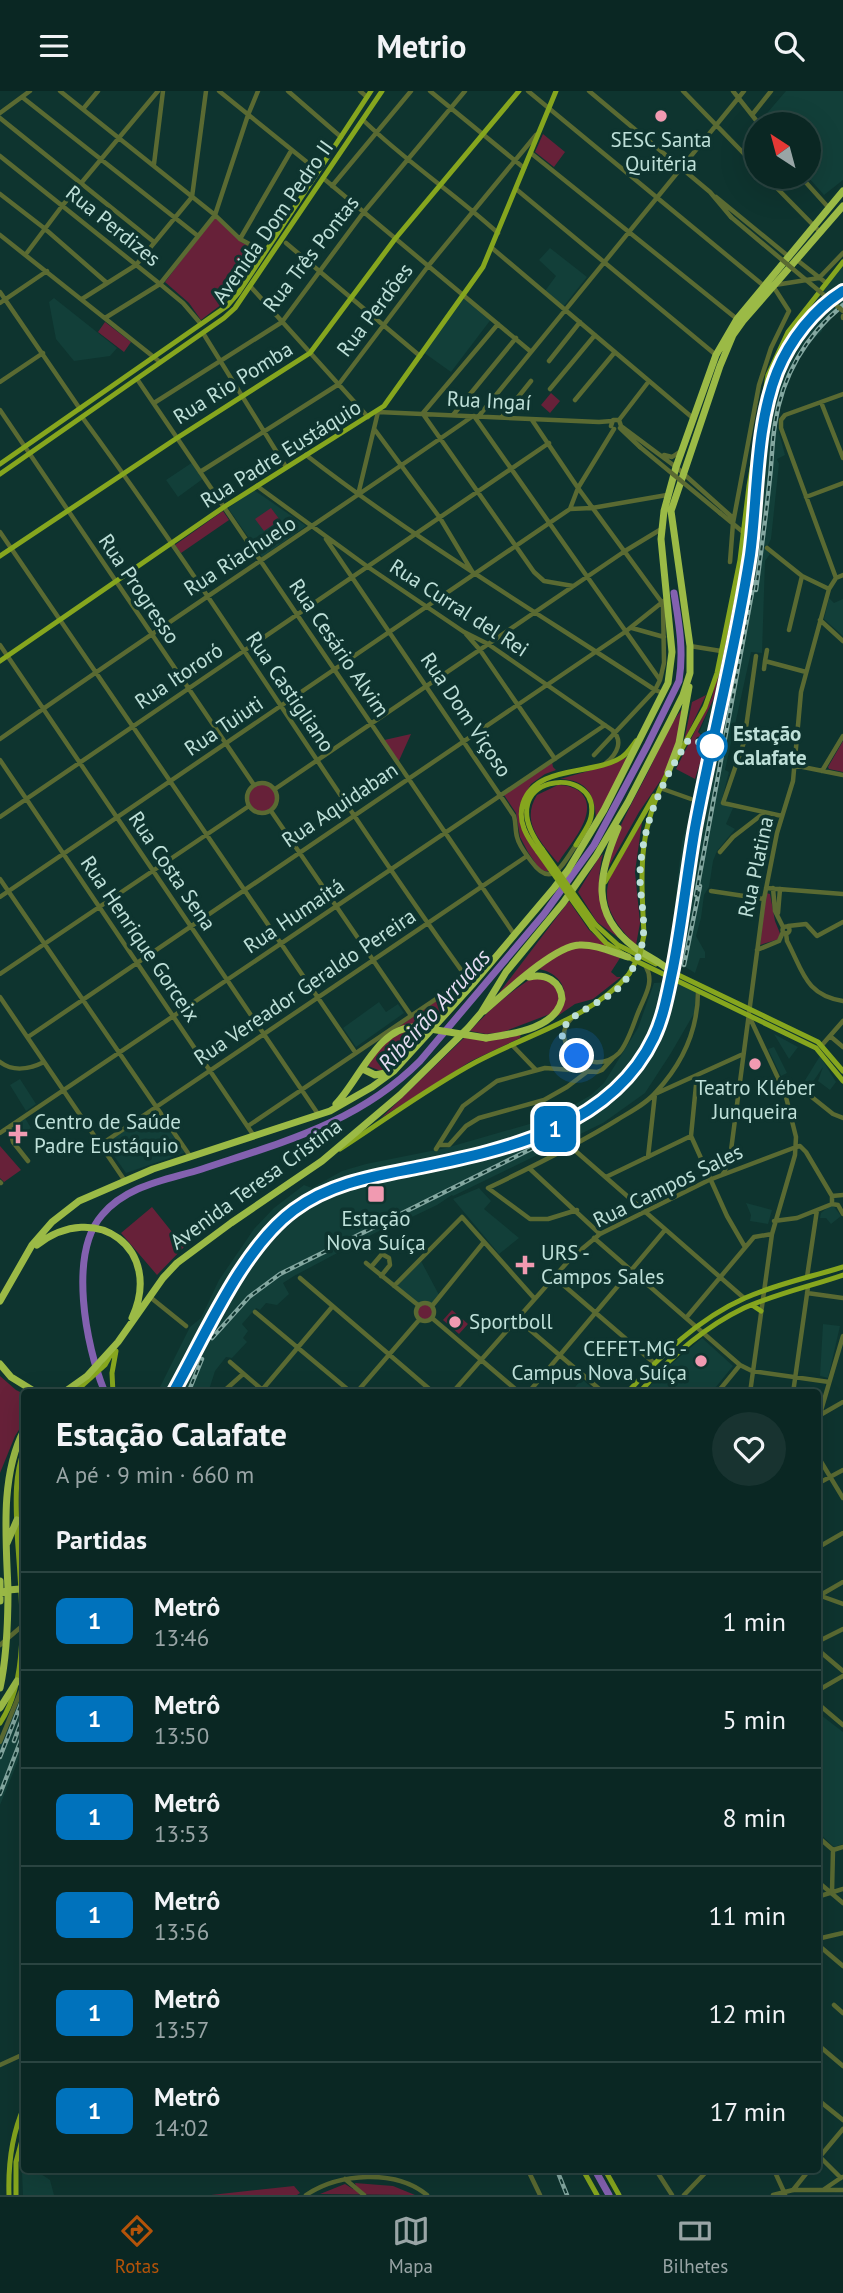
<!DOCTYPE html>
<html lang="pt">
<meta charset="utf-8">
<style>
:root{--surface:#0a2723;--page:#183330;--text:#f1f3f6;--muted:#99a5a6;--line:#2a4441;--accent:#b45309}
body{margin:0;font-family:"PT Sans",sans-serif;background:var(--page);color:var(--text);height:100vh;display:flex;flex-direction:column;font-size:26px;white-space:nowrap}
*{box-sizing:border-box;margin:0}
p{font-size:23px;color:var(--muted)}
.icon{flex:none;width:38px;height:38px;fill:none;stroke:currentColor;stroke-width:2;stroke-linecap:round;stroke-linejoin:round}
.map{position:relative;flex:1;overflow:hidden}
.side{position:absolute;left:21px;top:1298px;width:800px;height:784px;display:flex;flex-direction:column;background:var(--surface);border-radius:7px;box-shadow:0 7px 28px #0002,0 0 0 2px var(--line)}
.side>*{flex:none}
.badge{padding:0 14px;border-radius:10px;font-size:24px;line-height:46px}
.needle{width:46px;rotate:324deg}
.fabs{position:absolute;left:744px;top:21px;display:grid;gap:14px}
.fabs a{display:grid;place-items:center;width:77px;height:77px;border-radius:50%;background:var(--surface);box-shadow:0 7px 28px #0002,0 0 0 2px var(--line);font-size:35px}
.you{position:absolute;width:35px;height:35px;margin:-18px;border:5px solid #fff;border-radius:50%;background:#1a73e8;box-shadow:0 0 0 10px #1a73e833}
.map>.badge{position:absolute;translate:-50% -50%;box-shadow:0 0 0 4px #fff}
h2{padding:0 35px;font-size:26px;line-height:63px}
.round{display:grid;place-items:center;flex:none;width:74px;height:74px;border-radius:37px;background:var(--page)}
.summary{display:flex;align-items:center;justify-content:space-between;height:119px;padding:0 35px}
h1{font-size:33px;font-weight:800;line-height:52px}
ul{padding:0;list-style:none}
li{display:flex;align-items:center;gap:21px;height:98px;padding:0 35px;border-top:2px solid var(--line)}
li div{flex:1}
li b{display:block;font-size:26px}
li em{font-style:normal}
li .badge{min-width:77px;font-weight:700;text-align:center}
header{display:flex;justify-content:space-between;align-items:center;height:91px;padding:0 35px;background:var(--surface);font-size:32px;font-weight:800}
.menu{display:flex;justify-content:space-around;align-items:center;height:98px;border-top:2px solid var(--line);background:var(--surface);font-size:19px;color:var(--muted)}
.menu a{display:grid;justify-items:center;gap:4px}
.menu .active{color:var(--accent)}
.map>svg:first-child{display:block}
.built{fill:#123f39}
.green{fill:#672139}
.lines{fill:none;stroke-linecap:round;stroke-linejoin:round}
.river{stroke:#8361b0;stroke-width:7}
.minor{stroke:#5a6a32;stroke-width:4.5}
.major{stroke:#86a61e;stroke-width:5}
.highway{stroke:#9bba46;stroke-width:7}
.rail-casing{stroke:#83a7a0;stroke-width:4.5}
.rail{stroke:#0e342f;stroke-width:2;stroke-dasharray:5;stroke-linecap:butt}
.minor-bridge{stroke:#5a6a32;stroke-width:4.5}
.major-bridge{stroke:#86a61e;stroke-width:5}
.highway-bridge{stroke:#9bba46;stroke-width:7}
.line-casing{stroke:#fff;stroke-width:16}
.line{stroke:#0072bc;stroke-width:10}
.walk{stroke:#bee0d9;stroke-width:7;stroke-dasharray:0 12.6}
.poi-dot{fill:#f19ab1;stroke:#0e342f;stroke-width:2.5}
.stop-dot{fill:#fff;stroke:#0072bc;stroke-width:3.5}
.labels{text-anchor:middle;stroke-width:7;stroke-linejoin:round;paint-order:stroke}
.poi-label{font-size:21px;fill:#bee0d9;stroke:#0e342f}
.street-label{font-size:21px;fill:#bee0d9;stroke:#0e342f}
.stop-label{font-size:21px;font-weight:bold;fill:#bee0d9;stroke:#0e342f;text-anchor:start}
.water-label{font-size:23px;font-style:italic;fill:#e5dcf2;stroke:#0e342f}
</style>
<header><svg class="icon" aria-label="menu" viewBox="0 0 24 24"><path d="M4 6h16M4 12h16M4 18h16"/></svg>Metrio<svg class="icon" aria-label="search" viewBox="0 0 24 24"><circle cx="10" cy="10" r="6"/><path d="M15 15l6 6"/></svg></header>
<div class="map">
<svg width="843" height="2104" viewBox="0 0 843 2104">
<rect width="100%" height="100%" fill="#0e342f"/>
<path class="built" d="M786,0H843V89L824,104L808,86V33H766L762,28Z
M550,157L587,186L563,216L545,200L556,185L539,169Z
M843,173V214L822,235V240L806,255L800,265L788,291L778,320L777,334L785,364L777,368L779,373L771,448L766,458L770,463L765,470L762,562L751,561L725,679L729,681L721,712L733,717L726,733L735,738L717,760L713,770L709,796L704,804L701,827L696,845L705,861V867H700L695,882L669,866L679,831L673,830L682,750L708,662L704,661L707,643L699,642L714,607L742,481L760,336L767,298L789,248Z
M464,205L492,227L451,281L423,261Z
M54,207L117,257L110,265L74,270L56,248L49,211Z
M193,371L204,387L178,406L166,389Z
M254,399L306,435L262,466L228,417Z
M829,507L834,512L843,508V545L824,528Z
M668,891L683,893L695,899L696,919L671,962L645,1002L603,1032L453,1105L452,1104L437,1114L393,1135L391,1134L375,1142L294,1185L283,1192L289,1203L277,1214L266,1212L260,1219L256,1217L242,1233L248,1240L243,1247L247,1251L232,1267L226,1266L215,1280L208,1302H157L190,1236L201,1227L219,1189L254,1138L274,1117L304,1094L312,1097L342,1080L366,1073L446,1057L540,1030L567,1018L591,1004L604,992L638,937L654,892Z
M379,911L386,921L398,913L404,922L356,956L343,937Z
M774,943L798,956L789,968Z
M774,956L787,982L781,985L768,958Z
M820,965L836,991L830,999L818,990L823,976L810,995L804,991Z
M20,988L36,1013L26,1020L10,994Z
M155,1018L187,1061L126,1082L105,1052Z
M25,1027L31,1037L15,1049L10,1037Z
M479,1097L491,1110L484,1118L519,1147L499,1163L453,1108Z
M746,1112L772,1119L768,1133L750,1130L751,1124Z
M832,1113L841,1125L831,1133L826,1127H820L821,1122Z
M421,1170L439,1204L432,1213L425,1210L418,1212L397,1195Z
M823,1233L840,1235L828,1287L820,1285Z
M702,1247L733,1275L711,1302H644L663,1280Z
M582,1288L593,1298L597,1302H570Z
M24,1590V1655L0,1714V1650Z
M817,1621L843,1641V1753L834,1756L817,1740Z
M35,2079L50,2089L54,2104H23L22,2081Z"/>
<path class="green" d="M543,43L565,61L554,76L535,61Z
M215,125L241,151L260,161L226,210L201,229L189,212L165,191Z
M105,231L131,251L124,261L98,241Z
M551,302L560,310L550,322L541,314Z
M271,417L280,429L264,440L255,428Z
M223,420L229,429L181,462L175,454Z
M746,434L741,481L722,571L714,607L698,641L702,645L697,646L695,650L699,656H705L695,688L676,678L712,606L730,528Z
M706,604L684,650L692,611Z
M683,617L678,651L667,680L639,721L604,784C611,747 632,713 649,679C660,657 668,635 683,617Z
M411,643L397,674L380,650Z
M843,650V681L829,678L828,676Z
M628,666L596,728C595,702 586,689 560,688L606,675Z
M552,671L553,676L556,679L545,683L531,693L524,705L523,736L551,781L540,779L528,761L520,746L516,722L504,704Z
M249 707a14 14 0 1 1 28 0a14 14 0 1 1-28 0Z
M558,694C567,694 578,697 583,704C598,724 568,755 558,772C541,751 520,731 537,704Z
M642,731L635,781L640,832L636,854C584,804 612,782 642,731Z
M603,763C592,805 607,819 627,853L597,831L578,801L598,768Z
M766,802L770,803L775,830L781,845L779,848L760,854Z
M569,810L589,839L610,858L590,851H575L496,906Z
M576,855L590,856L620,867L611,881L617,886H621L593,908L575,913L556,926C573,906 564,883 539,878L560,862Z
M535,885L554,893L561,908L557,918L550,923L503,941L486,943L470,940C489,919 511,900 535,885Z
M463,891L467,895L428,934L394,939Z
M414,939L424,940L399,966L381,980L368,975C381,954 388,944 414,939Z
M521,943L520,947L471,970L381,1027L464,947Z
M0,1055L21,1079L4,1091L0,1087Z
M152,1116L184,1156L157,1184L121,1142Z
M417 1221a8 8 0 1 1 16 0a8 8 0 1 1-16 0Z
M452,1219L468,1233L459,1243L443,1229Z
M0,1285L16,1299L24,1303V1331L15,1345L0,1382Z
M355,2092L393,2095L415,2104L320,2103L345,2093L353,2098L356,2095Z
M294,2095L300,2102L297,2104H211Z"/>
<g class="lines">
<path class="river" d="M104,1299C86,1255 68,1163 102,1124C127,1094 167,1089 202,1078C283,1051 358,1032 420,970L544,823L594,754L647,655L679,590C684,560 679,532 674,502
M595,2079L609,2104"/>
<path class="minor" d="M60,0L215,124L240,148L264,161
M219,0L318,80
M288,0L341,46
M360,0L367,6
M430,0L524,77
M528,0L764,195
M589,0L710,101L731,126
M683,0L756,75
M733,0L759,33
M22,6L198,145
M83,18L98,0
M0,22L30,0
M752,24L771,0
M0,27L154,151
M363,29C405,70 454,102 498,142
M532,63L737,228
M0,65L160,193L183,212L201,233
M154,73L163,0
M766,86L820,141
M801,86L828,116
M323,87L530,260
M332,95L411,0
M516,98L716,264
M0,103L44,137L107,192
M716,106L788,165
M0,144L160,271
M240,148L291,60
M286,152L420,265
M492,157L694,328
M26,163L62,115L158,0
M797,169L825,191
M819,187L843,162
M775,194L819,187
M250,195L368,326
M0,201L80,318
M82,208L136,174L192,106L206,0
M0,212L47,180
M843,225V227
M105,227L160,193L215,124L248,24L258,0
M203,242L286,376
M549,270L580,231
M137,288L514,843
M0,291L43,262
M550,298L595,244
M575,309L615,261
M821,311L843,367
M154,312L282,231L363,122L465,0
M0,319L254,694
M423,322L498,233
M423,323L534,481L544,490L573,495
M453,324L516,247
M474,325L660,589L655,599L594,664
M82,326C218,511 337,708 472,894
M478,326L744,0
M502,326L531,290
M532,329L578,397L663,513L664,572L660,589
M619,329L649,290
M611,335L613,329H619L621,335L676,376L733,427
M620,337L640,356
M375,339L440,427L473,482
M306,364C417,450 538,522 655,599L663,602
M664,364L672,366L681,360
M200,381L339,293L429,174L536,44
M257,395L368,476L464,541L488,553L612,639C624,650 617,663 606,672
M358,404L378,321L599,331L612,330
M806,406L843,392
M570,418L578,397L614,338
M720,422L743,441
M0,441L355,961
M326,448L514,725C516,732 515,739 517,746C519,755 526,763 531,770C552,799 561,775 576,754
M767,457L802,485L829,498
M730,471L733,432L759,294L771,257L789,220L773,195
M836,487L781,337V329L785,324L843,303
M820,529L843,550
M632,537L664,546
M789,539L802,485
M466,543L480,559L555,668
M0,554L318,1023
M690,555L721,560
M756,565L744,651L723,712L782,725
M765,570L767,559
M764,578L765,570L806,581
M0,648C156,538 316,434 473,325
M0,669L254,1045
M793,674L843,684
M822,680L843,645
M247 707a15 15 0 1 1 30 0a15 15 0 1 1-30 0Z
M660,697L691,708
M275,698L625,460L663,437
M271,720L410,923
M0,726L549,352
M720,761L733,746L764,722
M0,788L190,1065
M766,797L843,803
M773,797L775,820L783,836
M711,800L764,808
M0,806L570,418L592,417L667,404
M778,822L780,798
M788,835L806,833L817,845L843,831
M782.5 839a3.5 3.5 0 1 1 7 0a3.5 3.5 0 1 1-7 0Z
M786,842L787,850C803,880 805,904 843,910
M757,859L779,850L783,841
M0,883L249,715
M0,906L125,1090
M749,925L785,1002L796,1046L795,1064L772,1143L750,1302
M572,927C545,953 593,988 619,962C629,951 634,930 640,917C646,903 654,890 646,876
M830,945L843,956
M28,946L625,541L665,509
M512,954L536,979
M822,954L843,930
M0,971C13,981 30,978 44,971
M697,984L691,1045L727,1125L745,1156
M785,1002L803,999L833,1023L843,1027
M248,1035L467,887
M9,1036L13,1051L28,1070
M0,1042L605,634
M100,1054L527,765
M440,1054H449L466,1035L479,1027L544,1009L567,996L588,980
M571,1056L744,1207
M796,1056L800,1055L806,1061L832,1105V1113
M436,1058L463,1015L497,990L545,977L597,981L602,979L613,967
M648,1066L655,1003L741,964
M529,1077L600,1143
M723,1083L730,1067L764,808L777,742L793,690L801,601L829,498L836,487L843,484
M606,1086L691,1045
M0,1091L1,1092
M832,1105L843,1104
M832,1113L838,1114L843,1123
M577,1119L548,1128H530L488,1097C532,1076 575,1055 617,1029C630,1021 646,1013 656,1001C683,972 698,939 698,900
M774,1130L797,1127L832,1113
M594,1147L740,1274L752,1280L829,1291
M366,1172L418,1214
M371,1176L382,1163L389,1167L390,1174L381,1185
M554,1186L654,1272
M807,1186L817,1119
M300,1187L434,1302
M394,1195L462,1126L534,1207
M807,1202L843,1207
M150,1206L186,1235
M416 1221a9 9 0 1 1 18 0a9 9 0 1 1-18 0Z
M432,1215L484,1151
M255,1221L352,1302
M432,1227L520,1302
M516,1227L604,1302
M686,1227L754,1146L772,1143
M230,1271L266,1302
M262,1299L332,1216
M224,1300L243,1283
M356,1302L419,1229
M452,1302L571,1167L600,1143L709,1089L796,1056
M528,1302L665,1139
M717,1302L740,1274
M793,1302L808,1196
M822,1323L843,1311
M817,1333L843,1245
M817,1364L843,1407
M817,1393L843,1379
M817,1457L843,1442
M821,1505L843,1513
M817,1506L843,1491
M817,1551L843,1538
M0,1554L21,1536
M817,1558L843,1580
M817,1600L843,1585
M817,1612L843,1634
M0,1651L24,1592
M817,1745L833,1759
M833,1759L843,1756
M817,1790L843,1812
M832,1801L833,1759
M817,1806L843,1798
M817,1848L843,1842
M817,1853L843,1875
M834,1914L843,1922
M817,1953L843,1975
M0,1974L24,1963
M817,2008L843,2029
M817,2063L841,2087
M817,2069L843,2038
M528,2079L540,2104
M656,2079L672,2104
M774,2079L785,2103
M345,2088L364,2104
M793,2099L809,2079
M823,2099L842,2086
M306,2104C339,2082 396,2078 427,2104
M684,2104L708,2079
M773,2104L793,2099H843"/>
<path class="major" d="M0,373L227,215L239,201L371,0
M0,383L224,227L235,217L382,0
M0,465L177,347L310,262L395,148L519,0
M0,570L224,416L384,315L483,176L556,0
M674,672L705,616L717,582L740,469L749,395L768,284L788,241L843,171
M542,758C486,683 602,670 591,726C589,736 581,745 576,754
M538,761C527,746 517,731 523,712C536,673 593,685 622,666C628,662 632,655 636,650
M605,791L654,705
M595,833L618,854L656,873
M592,837L606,852L628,866L816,957L843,990
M644,844C641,779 637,741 668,681
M668,879L818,951L843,980
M340,1058C385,1029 429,996 476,971C526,944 592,927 629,883
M752,1214L761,1220
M74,1302L105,1274L114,1258
M113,1302L112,1282L116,1260
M627,1302C661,1264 698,1228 745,1207C776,1193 811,1186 843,1176
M639,1302C669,1267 702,1237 744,1217C775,1203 811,1195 843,1184
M0,1632C33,1584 20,1496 17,1440C16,1412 14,1386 24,1359
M583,2079L597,2104
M605,2079L619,2104
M9,2104C8,2074 12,2043 24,2016
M16,2104V2071L24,2042"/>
<path class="highway" d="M668,681L679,652L689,596
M618,737C599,782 589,822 634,856C646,865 660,870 671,881
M484,920C504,903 554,855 579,854C595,853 612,861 628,866
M486,947C511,943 556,938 562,908C561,890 545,882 529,886
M363,978L375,984L390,981
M336,1013C360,988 379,933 418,936
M37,1154C96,1108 164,1158 132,1227
M0,1210L32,1154L52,1131L79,1110L153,1078L330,1020L372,996L394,980L472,894L554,797L568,779L604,719L668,592L672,561L661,448L664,420L676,376L716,264L737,228L843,100
M0,1273L11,1286L37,1302
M63,1302L87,1285L118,1251L163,1187L177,1172L231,1132L322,1070L400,1004L468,937L481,922L506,881L563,812L596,765L628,711L670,630L683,604L690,582V555L671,420L720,275L733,244L743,230L843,115
M7,1452L17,1429
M0,1490V1510
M0,1503L8,1499L20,1498
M0,1597C7,1565 8,1531 8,1499C6,1446 0,1385 24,1339
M0,1617L17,1590"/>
<defs>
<path id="rail" d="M756,499C761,462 766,424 770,386C772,369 772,350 775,333C782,285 806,244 843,214
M696,804L754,491
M684,874L700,795
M212,1247L249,1206L280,1183L553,1047
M173,1302C187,1277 201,1252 215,1227C236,1187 256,1147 294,1119C332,1091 376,1085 421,1076C509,1058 612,1035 654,946C664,925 668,900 673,878C682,831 687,784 695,737C711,646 736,555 749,464C758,407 756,335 777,282C790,249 814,218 843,200
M188,1302L202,1268
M14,1650L24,1623
M0,1666L24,1605
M0,1703L24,1641
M557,2079L567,2104"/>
</defs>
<use href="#rail" class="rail-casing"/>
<use href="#rail" class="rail"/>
<path class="minor-bridge" d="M731,126L843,220
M640,356L720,422"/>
<path class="major-bridge" d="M542,758L595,833
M538,761L592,837
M629,883L640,863L644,844"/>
<path class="highway-bridge" d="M418,936L486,947"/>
</g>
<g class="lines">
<defs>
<path id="line" d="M173,1302C205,1245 242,1157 294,1119C332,1091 376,1085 421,1076C509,1058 612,1035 654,946C664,925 668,900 673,877C682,831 687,783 695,737C712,646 736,556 750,464C758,406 755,337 777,281C790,249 814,218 843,200"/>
</defs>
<use href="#line" class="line-casing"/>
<use href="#line" class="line"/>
<path class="walk" d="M577,965C571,959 563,952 562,943C562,926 602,911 614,901C625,892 633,879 638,866C650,839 639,809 640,781C643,731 662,690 689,648L712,655"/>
</g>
<g class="poi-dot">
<circle cx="661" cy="25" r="7"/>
<circle cx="755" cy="973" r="7"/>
<path d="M14.5 1032.5h7v7h7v7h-7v7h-7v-7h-7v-7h7z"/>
<rect x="367" y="1094" width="18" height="18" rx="3.5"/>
<path d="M521.5 1163.5h7v7h7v7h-7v7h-7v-7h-7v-7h7z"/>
<circle cx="455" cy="1231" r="7"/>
<circle cx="701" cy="1270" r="7"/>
</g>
<circle class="stop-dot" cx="712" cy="655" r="14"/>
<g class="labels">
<g class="poi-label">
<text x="661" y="56">SESC Santa<tspan x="661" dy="24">Quitéria</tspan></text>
<text x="755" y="1004">Teatro Kléber<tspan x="755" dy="24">Junqueira</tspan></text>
<text x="34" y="1038" text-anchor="start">Centro de Saúde<tspan x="34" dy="24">Padre Eustáquio</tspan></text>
<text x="376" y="1135">Estação<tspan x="376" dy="24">Nova Suíça</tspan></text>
<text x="541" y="1169" text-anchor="start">URS -<tspan x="541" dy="24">Campos Sales</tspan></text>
<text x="469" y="1238" text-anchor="start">Sportboll</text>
<text x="687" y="1265" text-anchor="end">CEFET-MG -<tspan x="687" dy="24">Campus Nova Suíça</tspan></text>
</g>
<g class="street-label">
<text transform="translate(273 131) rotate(-55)" y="7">Avenida Dom Pedro II</text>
<text transform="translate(113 135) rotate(39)" y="7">Rua Perdizes</text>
<text transform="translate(311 163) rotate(-52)" y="7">Rua Três Pontas</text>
<text transform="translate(375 219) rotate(-53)" y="7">Rua Perdões</text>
<text transform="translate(233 292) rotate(-32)" y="7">Rua Rio Pomba</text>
<text transform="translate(489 310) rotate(3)" y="7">Rua Ingaí</text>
<text transform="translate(281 363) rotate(-32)" y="7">Rua Padre Eustáquio</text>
<text transform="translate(240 465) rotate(-33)" y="7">Rua Riachuelo</text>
<text transform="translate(139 498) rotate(56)" y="7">Rua Progresso</text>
<text transform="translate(459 517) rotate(33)" y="7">Rua Curral del Rei</text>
<text transform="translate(339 557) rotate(56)" y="7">Rua Cesário Alvim</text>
<text transform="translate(179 585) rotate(-34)" y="7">Rua Itororó</text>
<text transform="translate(290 601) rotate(56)" y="7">Rua Castigliano</text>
<text transform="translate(466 624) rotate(56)" y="7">Rua Dom Viçoso</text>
<text transform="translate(224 635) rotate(-34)" y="7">Rua Tuiuti</text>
<text transform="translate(340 714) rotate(-34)" y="7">Rua Aquidaban</text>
<text transform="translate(756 776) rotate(-78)" y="7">Rua Platina</text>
<text transform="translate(172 780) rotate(56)" y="7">Rua Costa Sena</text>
<text transform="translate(294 825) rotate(-34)" y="7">Rua Humaitá</text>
<text transform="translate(140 848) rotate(56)" y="7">Rua Henrique Gorceix</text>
<text transform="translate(305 896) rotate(-34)" y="7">Rua Vereador Geraldo Pereira</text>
<text transform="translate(256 1093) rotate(-36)" y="7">Avenida Teresa Cristina</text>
<text transform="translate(668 1095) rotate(-26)" y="7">Rua Campos Sales</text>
</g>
<g class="stop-label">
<text x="733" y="650">Estação<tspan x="733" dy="24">Calafate</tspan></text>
</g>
<g class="water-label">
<text transform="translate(434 919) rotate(-48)" y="8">Ribeirão Arrudas</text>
</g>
</g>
</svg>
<div class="fabs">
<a><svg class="needle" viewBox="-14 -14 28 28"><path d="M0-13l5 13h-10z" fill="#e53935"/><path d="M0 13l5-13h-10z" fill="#99a5a6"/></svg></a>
</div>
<div class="you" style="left:577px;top:965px"></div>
<b class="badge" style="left:555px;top:1038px;background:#0072bc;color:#fff">1</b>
<section class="side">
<div class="summary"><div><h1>Estação Calafate</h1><p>A pé · 9 min · 660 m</p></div><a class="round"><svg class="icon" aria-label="heart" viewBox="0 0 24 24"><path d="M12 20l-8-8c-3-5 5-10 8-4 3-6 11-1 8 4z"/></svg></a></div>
<h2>Partidas</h2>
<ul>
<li><span class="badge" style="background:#0072bc;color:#fff">1</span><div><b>Metrô</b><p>13:46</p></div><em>1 min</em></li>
<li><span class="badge" style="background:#0072bc;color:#fff">1</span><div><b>Metrô</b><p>13:50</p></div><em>5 min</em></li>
<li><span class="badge" style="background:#0072bc;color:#fff">1</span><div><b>Metrô</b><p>13:53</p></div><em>8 min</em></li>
<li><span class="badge" style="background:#0072bc;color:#fff">1</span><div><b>Metrô</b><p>13:56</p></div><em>11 min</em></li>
<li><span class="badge" style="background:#0072bc;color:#fff">1</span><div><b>Metrô</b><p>13:57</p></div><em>12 min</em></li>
<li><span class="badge" style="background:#0072bc;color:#fff">1</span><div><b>Metrô</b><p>14:02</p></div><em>17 min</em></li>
</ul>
</section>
</div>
<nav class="menu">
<a class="active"><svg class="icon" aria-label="directions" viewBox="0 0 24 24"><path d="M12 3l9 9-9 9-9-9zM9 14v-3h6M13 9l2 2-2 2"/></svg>Rotas</a>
<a><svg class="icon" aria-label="map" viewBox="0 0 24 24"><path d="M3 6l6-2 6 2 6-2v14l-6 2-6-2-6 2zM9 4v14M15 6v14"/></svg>Mapa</a>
<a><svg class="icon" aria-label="tickets" viewBox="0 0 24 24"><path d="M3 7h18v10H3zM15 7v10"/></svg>Bilhetes</a>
</nav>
